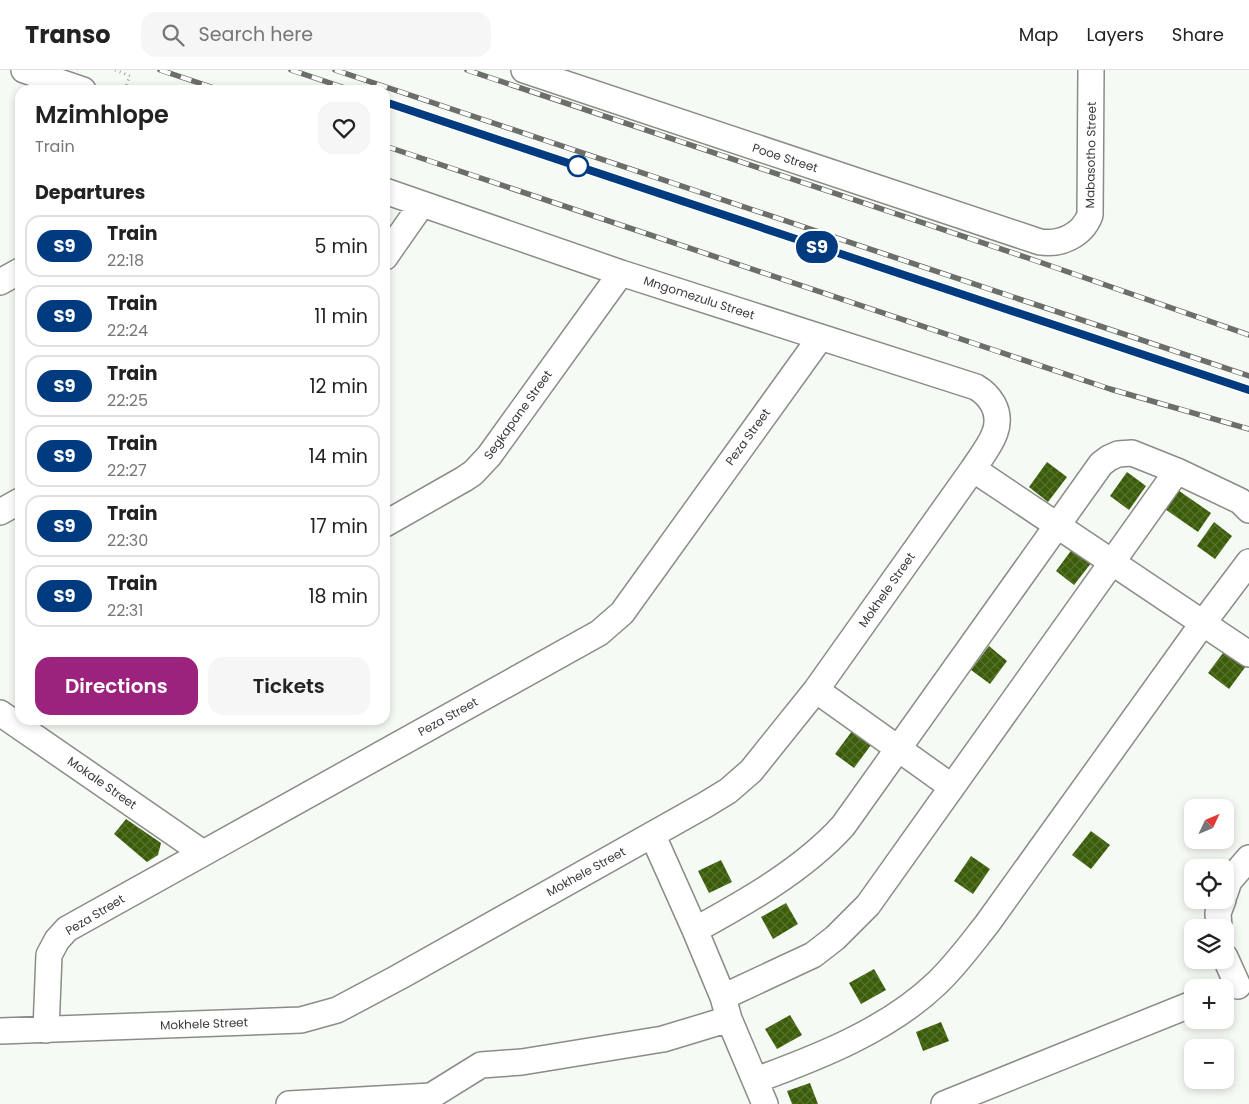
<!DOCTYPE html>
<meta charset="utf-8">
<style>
:root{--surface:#fff;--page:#f6f6f6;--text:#222;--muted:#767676;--line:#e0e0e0;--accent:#9b237d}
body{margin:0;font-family:Poppins,sans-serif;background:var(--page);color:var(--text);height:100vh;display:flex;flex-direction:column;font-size:19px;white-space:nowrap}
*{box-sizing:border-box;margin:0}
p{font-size:16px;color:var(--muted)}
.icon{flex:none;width:28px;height:28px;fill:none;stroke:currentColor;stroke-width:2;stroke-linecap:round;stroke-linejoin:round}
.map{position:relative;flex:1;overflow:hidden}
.sheet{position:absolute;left:15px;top:15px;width:375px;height:640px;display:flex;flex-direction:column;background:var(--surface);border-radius:15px;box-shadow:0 2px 8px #0003}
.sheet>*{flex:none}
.badge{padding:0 10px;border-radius:16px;font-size:18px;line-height:32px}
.needle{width:32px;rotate:46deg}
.buttons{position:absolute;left:1184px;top:729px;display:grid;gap:10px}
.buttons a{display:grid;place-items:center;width:50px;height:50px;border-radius:10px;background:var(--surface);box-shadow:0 2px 8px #0003;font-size:25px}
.map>.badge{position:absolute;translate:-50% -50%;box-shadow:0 0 0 2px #fff}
h2{padding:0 20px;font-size:19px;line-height:45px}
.round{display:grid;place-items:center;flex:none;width:52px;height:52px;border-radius:15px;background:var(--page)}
.summary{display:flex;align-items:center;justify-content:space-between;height:85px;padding:0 20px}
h1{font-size:24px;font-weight:600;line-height:38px}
.primary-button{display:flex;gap:10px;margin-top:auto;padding:10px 20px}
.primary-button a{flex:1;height:58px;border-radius:15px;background:var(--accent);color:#fff;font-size:20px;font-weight:600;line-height:58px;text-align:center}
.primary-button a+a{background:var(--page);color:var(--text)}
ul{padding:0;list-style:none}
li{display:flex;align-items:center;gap:15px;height:62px;margin:0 10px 8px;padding:0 10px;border:2px solid var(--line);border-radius:15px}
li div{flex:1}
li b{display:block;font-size:19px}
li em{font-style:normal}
li .badge{min-width:55px;font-weight:700;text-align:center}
header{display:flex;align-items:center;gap:30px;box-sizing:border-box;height:70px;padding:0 25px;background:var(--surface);border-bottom:1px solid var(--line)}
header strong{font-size:24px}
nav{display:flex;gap:28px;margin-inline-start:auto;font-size:18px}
.search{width:350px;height:45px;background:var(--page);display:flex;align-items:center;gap:12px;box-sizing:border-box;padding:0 18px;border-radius:15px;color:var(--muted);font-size:19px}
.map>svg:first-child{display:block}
.building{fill:url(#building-cross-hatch)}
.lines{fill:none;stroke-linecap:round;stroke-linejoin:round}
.minor-casing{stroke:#8a8d87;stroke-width:28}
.path{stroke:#a3a6a2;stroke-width:3;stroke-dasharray:1 4;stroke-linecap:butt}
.minor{stroke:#fff;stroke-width:25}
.rail-casing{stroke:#6c6e6a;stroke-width:5.5}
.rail{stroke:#fff;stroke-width:4;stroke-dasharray:11;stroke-linecap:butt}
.line-casing{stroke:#fff;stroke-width:11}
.line{stroke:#003b80;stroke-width:8}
.stop-dot{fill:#fff;stroke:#003b80;stroke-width:2.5}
.labels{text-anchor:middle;stroke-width:5;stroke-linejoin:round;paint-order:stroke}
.street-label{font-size:12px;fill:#3a3b39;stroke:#fff}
</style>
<header>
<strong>Transo</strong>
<div class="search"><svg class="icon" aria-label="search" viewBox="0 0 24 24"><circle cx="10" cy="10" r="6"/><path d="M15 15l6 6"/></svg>Search here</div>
<nav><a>Map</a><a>Layers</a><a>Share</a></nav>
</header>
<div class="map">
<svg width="1249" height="1034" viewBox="0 0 1249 1034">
<defs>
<pattern id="building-cross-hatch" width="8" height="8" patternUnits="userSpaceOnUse" patternTransform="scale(1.25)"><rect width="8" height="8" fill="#3b5d09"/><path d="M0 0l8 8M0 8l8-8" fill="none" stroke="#56722e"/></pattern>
</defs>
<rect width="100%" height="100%" fill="#f6faf4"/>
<path class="building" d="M1047,392L1067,407L1048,432L1029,417Z
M1127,402L1146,416L1129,440L1110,426Z
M1175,418L1211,443L1198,462L1162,437Z
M1214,452L1232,466L1215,489L1197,476Z
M1073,478L1092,492L1074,515L1056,501Z
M1229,575L1249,592L1229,619L1208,603Z
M989,576L1007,591L990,614L971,600Z
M852,661L871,675L854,698L835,684Z
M126,749L161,773L158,785L147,792L114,764Z
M1091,761L1110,775L1091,799L1072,785Z
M971,786L990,799L973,824L954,811Z
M721,790L732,812L709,823L698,801Z
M786,833L798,854L773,869L761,847Z
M874,899L886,920L861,934L849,913Z
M790,945L802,965L777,979L765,959Z
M941,952L949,971L923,981L916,962Z
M810,1013L818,1034H792L787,1021Z"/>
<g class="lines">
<defs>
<path id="minor" d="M24,0L83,20
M524,0L1040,172C1060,175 1082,166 1090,145L1091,0
M385,187L422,134
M0,212L20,201
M973,399L1249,584
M0,442L20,431
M385,454L464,409L473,403L489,386L621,203
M816,620L952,717
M0,643L203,783
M653,766L695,860L723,927L729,949L765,1034
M1225,823L1229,811L1249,788
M1219,858L1218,843L1223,830
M695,860C746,832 803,800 843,756L1101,394L1109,388L1118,384L1132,383L1177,401L1240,431L1249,440
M1225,887L1238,916
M723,927L813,885L835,868L868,835L1177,401
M46,960L49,885L57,870L67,859L599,563L622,543L820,268
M0,961L301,950L337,940L399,907L705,735L728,721L751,701L816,620L973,399C986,379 1006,358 993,334C989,327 983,321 976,317L621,203L385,121
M756,1010C819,987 888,960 937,913C956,895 971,874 987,854L1203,553L1249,492
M289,1034L431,1026L481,995L522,992L663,969L729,949
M944,1034L1192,934"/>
</defs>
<use href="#minor" class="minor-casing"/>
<path class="path" d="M115,0L130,6L125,20"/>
<use href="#minor" class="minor"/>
<defs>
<path id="rail" d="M160,0L220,20
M291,0L351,20
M335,0L1249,306
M467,0L1028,188L1249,265
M385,32L1249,320
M385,76L1110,319L1249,359"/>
</defs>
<use href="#rail" class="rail-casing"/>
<use href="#rail" class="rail"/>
</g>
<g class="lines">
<defs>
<path id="line" d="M385,32L1249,320"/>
</defs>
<use href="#line" class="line-casing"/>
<use href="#line" class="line"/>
</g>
<circle class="stop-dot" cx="578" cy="96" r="10"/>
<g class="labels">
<g class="street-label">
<text transform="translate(1091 85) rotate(-89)" y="4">Mabasotho Street</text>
<text transform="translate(785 88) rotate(18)" y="4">Pooe Street</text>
<text transform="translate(699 228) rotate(18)" y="4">Mngomezulu Street</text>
<text transform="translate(518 345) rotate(-54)" y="4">Segkapane Street</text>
<text transform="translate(748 367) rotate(-54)" y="4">Peza Street</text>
<text transform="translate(887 520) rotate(-55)" y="4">Mokhele Street</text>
<text transform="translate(448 647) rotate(-29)" y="4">Peza Street</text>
<text transform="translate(102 713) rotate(35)" y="4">Mokale Street</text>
<text transform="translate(586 802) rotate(-29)" y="4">Mokhele Street</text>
<text transform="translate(95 845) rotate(-31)" y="4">Peza Street</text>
<text transform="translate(204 954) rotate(-2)" y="4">Mokhele Street</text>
</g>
</g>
</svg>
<div class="buttons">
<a><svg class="needle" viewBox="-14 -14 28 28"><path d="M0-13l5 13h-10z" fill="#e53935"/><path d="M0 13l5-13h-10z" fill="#767676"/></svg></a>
<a><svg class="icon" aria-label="locate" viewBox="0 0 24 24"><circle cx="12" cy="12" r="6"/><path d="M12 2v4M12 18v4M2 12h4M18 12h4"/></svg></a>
<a><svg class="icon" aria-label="layers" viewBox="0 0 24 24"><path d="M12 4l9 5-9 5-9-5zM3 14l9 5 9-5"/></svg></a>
<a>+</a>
<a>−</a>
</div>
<b class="badge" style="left:817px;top:177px;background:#003b80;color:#fff">S9</b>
<section class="sheet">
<div class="summary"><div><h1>Mzimhlope</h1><p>Train</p></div><a class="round"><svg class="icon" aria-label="heart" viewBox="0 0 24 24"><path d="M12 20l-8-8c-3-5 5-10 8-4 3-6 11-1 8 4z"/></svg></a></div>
<h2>Departures</h2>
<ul>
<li><span class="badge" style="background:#003b80;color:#fff">S9</span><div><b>Train</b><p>22:18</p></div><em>5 min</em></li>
<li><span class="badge" style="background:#003b80;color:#fff">S9</span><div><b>Train</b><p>22:24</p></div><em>11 min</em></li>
<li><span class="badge" style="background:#003b80;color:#fff">S9</span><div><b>Train</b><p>22:25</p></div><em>12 min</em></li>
<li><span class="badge" style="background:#003b80;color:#fff">S9</span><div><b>Train</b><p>22:27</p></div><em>14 min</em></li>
<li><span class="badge" style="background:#003b80;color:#fff">S9</span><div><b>Train</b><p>22:30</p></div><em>17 min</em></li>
<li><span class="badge" style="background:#003b80;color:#fff">S9</span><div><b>Train</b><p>22:31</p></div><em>18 min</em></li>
</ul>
<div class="primary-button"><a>Directions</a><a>Tickets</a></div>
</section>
</div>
